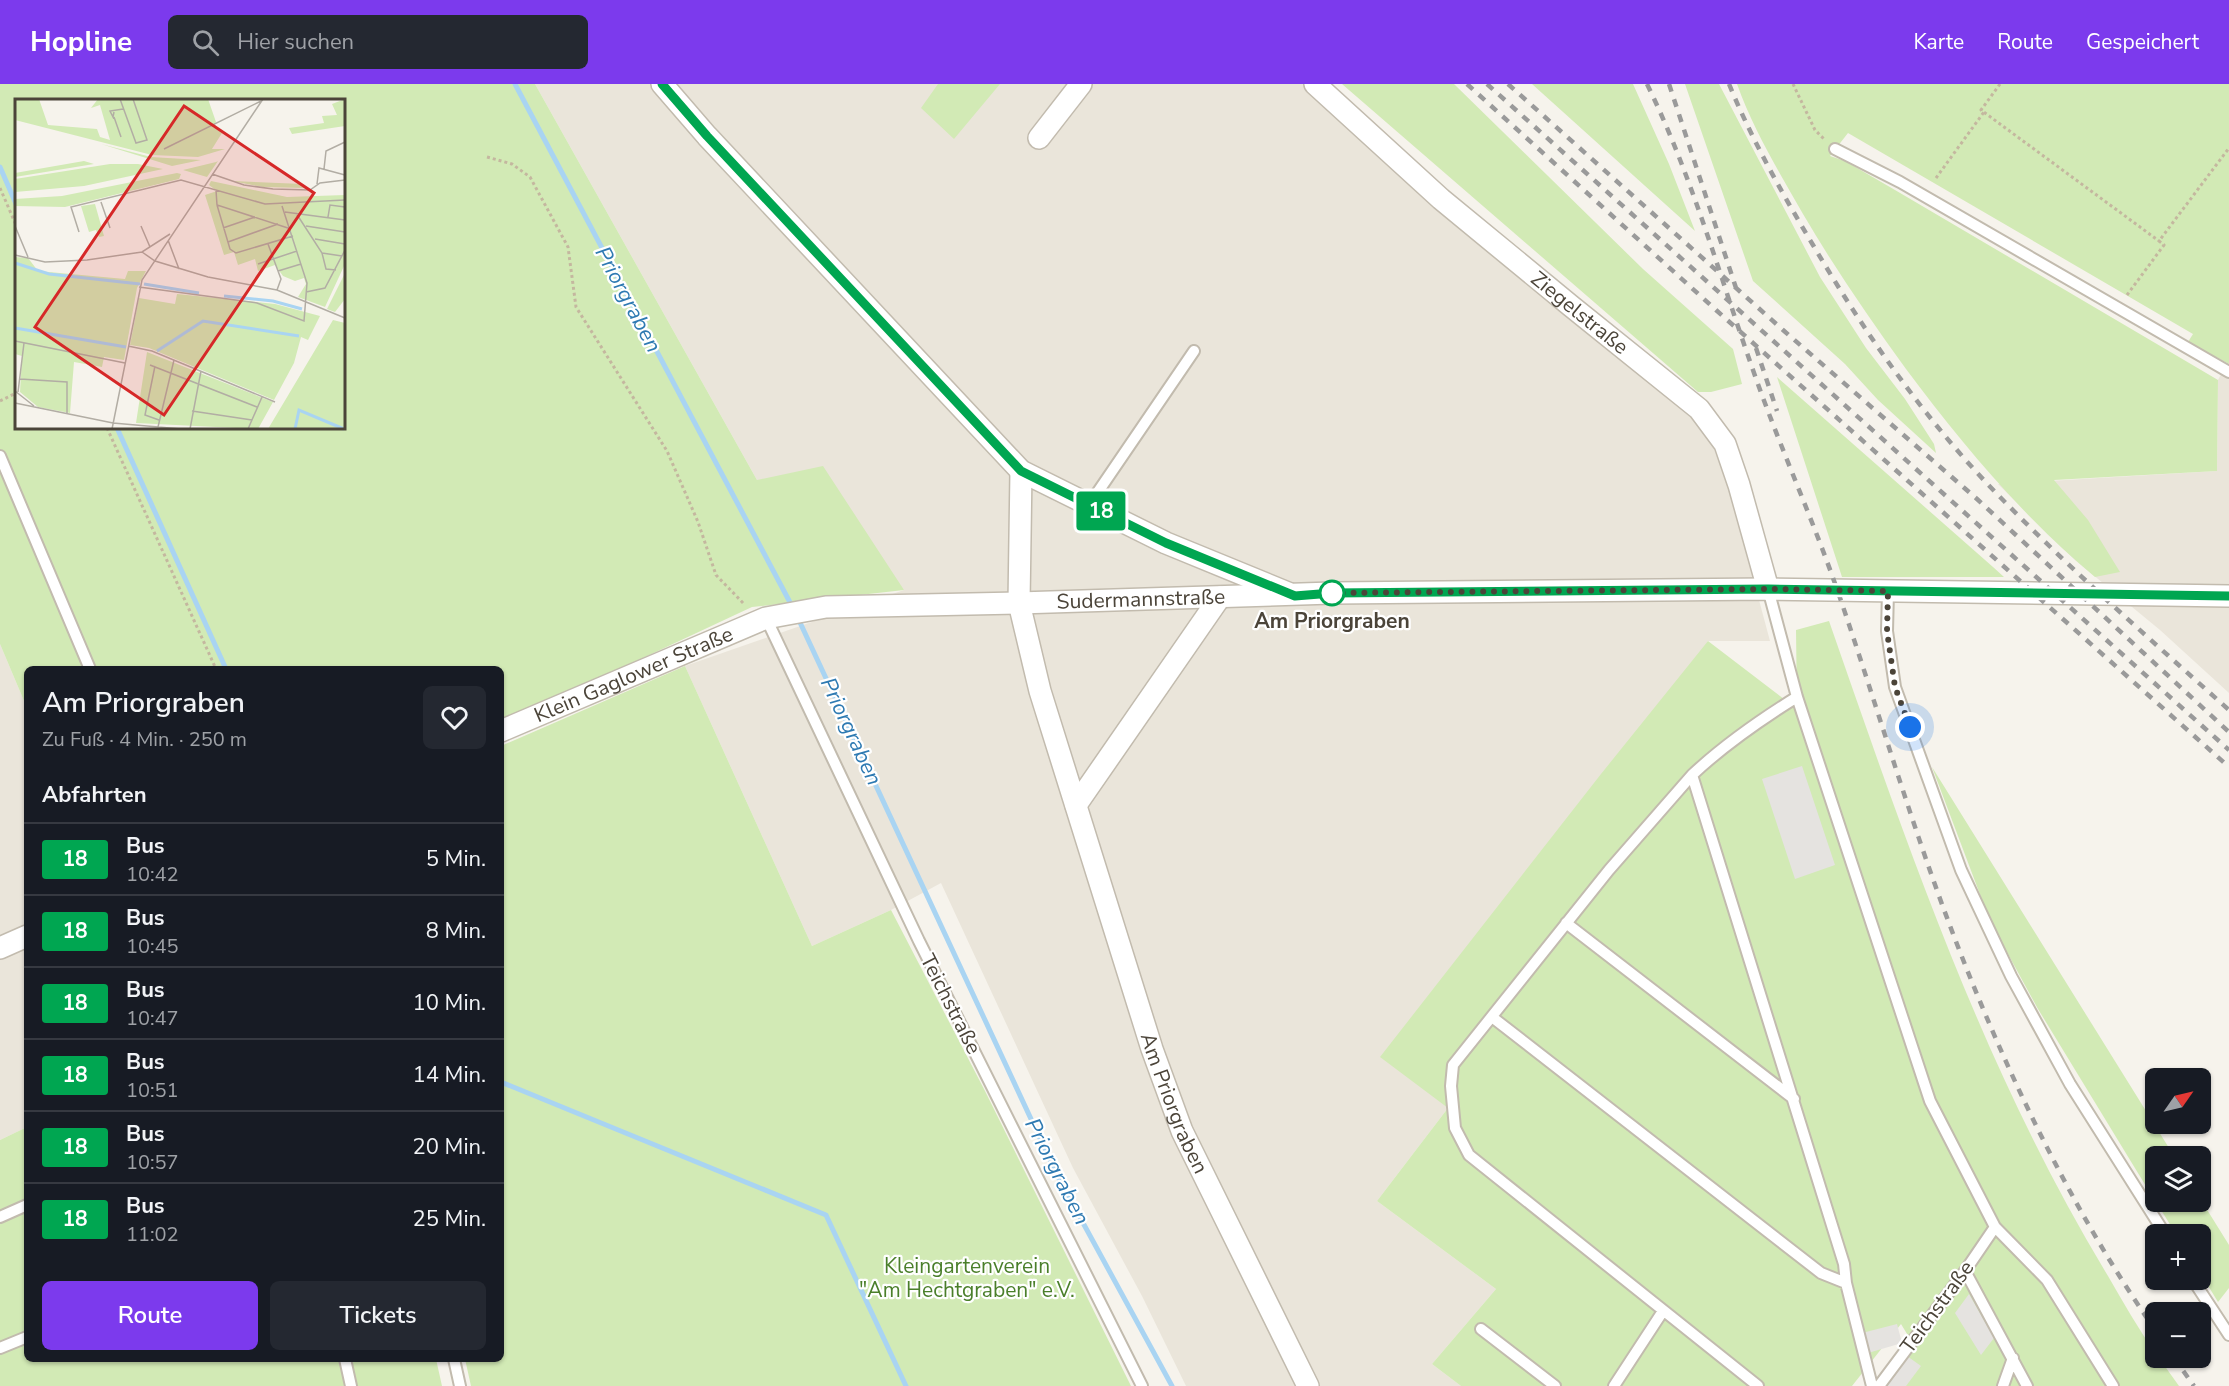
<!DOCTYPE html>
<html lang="de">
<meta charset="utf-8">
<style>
:root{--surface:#171b24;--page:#242831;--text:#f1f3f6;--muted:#9ea1a6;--line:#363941;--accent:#7c3aed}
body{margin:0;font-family:"Nunito Sans",sans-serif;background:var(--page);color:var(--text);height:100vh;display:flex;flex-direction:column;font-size:22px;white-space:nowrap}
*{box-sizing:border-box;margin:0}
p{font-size:20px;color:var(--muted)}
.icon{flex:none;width:33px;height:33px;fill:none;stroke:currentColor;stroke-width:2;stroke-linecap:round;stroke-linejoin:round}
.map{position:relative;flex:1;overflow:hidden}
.details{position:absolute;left:24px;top:582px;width:480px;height:696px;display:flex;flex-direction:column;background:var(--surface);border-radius:9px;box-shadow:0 2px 4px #0004}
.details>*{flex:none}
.badge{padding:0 12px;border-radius:4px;font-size:21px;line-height:39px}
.needle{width:39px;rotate:56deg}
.controls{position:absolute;left:2145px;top:984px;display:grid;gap:12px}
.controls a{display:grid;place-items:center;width:66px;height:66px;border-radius:9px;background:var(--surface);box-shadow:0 2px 4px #0004;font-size:30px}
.you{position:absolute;width:30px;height:30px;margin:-15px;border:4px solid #fff;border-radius:50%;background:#1a73e8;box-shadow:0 0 0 9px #1a73e833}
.map>.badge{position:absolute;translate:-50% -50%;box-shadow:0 0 0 3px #fff}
h2{padding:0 18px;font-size:22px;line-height:54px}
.round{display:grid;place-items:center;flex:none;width:63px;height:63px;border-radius:9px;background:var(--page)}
.head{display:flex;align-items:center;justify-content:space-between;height:102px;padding:0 18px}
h1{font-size:28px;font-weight:600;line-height:45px}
.primary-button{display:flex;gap:12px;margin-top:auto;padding:12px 18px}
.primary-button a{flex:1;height:69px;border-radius:9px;background:var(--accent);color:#fff;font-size:24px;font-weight:600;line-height:69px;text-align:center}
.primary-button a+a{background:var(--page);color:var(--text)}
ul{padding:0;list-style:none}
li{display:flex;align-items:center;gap:18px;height:72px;padding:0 18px;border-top:2px solid var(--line)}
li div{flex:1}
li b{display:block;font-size:22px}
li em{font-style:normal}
li .badge{min-width:66px;font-weight:700;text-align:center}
header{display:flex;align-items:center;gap:36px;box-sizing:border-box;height:84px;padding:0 30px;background:var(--accent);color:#fff}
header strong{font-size:28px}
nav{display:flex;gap:33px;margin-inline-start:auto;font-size:21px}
.search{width:420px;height:54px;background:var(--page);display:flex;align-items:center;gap:15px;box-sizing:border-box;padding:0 21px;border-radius:9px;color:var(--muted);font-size:22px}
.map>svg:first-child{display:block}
.residential{fill:#eae5da}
.green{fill:#d2eab5;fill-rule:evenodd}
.parking{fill:#e5e3e0}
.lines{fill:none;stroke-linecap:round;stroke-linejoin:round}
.stream{stroke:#a9d4f2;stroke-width:5}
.lane-casing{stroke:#c2bbae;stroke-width:14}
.street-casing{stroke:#c2bbae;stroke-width:24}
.path{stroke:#c4b79f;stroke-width:3;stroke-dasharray:3 3;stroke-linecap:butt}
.lane{stroke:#fff;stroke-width:10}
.street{stroke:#fff;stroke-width:21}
.rail{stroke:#9a9a9a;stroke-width:4.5;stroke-dasharray:8 8;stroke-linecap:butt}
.line-casing{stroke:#fff;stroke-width:14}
.line{stroke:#00a651;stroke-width:9}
.walk{stroke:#4b4439;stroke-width:6;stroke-dasharray:0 10.8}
.stop-dot{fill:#fff;stroke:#00a651;stroke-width:3}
.labels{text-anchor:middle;stroke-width:4.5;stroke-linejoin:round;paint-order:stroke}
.street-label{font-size:21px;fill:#4b4439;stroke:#fff}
.stop-label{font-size:21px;font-weight:bold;fill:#4b4439;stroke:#fff}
.park-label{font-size:21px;fill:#4a7f2a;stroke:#fff}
.water-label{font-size:22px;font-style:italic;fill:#2e7ab2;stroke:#fff}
.inset-river{fill:none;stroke:#a9d4f2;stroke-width:3}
.inset-road{fill:none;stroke:#b2ada4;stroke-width:1.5}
.view{fill:#d62828;fill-opacity:0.15;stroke:#d62828;stroke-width:3}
.inset-edge{fill:none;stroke:#4b4439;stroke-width:3}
</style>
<header>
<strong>Hopline</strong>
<div class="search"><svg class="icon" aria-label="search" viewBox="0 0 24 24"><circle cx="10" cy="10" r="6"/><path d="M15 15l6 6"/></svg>Hier suchen</div>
<nav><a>Karte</a><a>Route</a><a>Gespeichert</a></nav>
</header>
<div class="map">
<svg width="2229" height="1302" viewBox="0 0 2229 1302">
<rect width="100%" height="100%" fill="#f6f3ec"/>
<path class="residential" d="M535,0H1306L1416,101L1689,331L1709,354L1726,393L1770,557H1708L1448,1024L1377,1117L1496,1205L1432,1280L1461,1302H1186L1142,1212L1073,1084L941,799L891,826L812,862L685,582L904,506L757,396Z
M2227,279L2229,280V609L2160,546L2075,476L1998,400L2217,387L2218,296Z
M0,560L27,624V1043L0,1056Z"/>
<path class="green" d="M0,0H535L757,396L823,382L904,506L752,523L598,595L501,635V585H27V624L0,560ZM16,16H344V344H16Z
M938,0H1000L954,55L921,24Z
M1342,0H1454L1643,185L1733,265L1742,300L1711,308H1698Z
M1532,0H1633L1669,80L1695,147Z
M1685,0H1719L1820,193L1866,264L1905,315L1934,360L1936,369L1878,316L1845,280L1753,197Z
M1737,0H2229V280L2188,258L2193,250L1848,49L1830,72L1845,77L1895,106L2218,296L2217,387L2054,396L2088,436L2120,488L2095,493C2023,433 1962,360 1906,285C1869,234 1834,183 1803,130C1779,88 1753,45 1737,0Z
M1777,293L1993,483L2004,493H1842Z
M1829,537C1907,761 1984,988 2108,1192C2123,1218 2138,1244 2155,1269L2156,1274H2159L2179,1302H1884L1915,1263L1901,1240L1852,1302H1461L1432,1280L1496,1205L1377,1117L1448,1024L1380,973L1601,690L1708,557L1797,625L1796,546Z
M685,582L812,862L891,826L985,1007L1131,1302H471L465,1275H501V662Z
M1932,683L2174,1072H2156L2155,1117L2038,925L1990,837Z
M27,1043V1275H436L442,1302H0V1056Z
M2201,1116L2229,1161V1204L2218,1218L2201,1190L2200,1150H2176L2156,1118H2200Z"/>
<path class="parking" d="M1802,682L1835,781L1795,795L1762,695Z
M1969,1210L1994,1254L1981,1271L1955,1229Z
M1897,1240L1902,1259L1868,1269L1862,1249Z
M1907,1272L1921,1282L1906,1302H1883Z"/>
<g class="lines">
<path class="stream" d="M515,0L793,524
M0,83L16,120
M117,344L226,585
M797,532L1058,1093L1172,1302
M501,998L826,1131L906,1302"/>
<defs>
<path id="lane" d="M1835,65L1900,98L2229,288
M0,372L90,585
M1089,421L1194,267
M1768,505L1797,613L1930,1017L1995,1143L2047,1196L2113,1302
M1888,507L1887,547L1895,603L1961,786L2011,892L2070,1000L2165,1150
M766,534L919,857L1142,1302
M1797,613C1760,636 1724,661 1692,691L1844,1180L1846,1199L1872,1302
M1692,691L1609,786L1453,981L1451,1002L1455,1044L1469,1071L1758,1302
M1566,839L1794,1015
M1492,933L1821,1189L1846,1199
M0,1133L27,1121
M1965,1187L2027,1302
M2193,1196L2229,1251
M1481,1245L1555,1302
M0,1264L27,1253
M345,1275L351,1302
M454,1275L460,1302
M1614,1302L1663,1227
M1879,1302L1965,1187L1995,1143
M2003,1302L2013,1274"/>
<g id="street">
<path d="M662,0L707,52L1021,387L1166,459L1288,509"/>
<path id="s1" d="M1315,0L1441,115L1571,222L1699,325L1725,360L1739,401L1768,505"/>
<path d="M1039,54L1081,0"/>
<path id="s2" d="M1021,387L1019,519L1040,607L1152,965L1182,1047L1308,1302"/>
<path id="s3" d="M501,647L766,534L826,523L1019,519L1332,509L1768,505L2229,512"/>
<path d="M1076,721L1220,513"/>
<path d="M0,864L27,852"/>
</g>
</defs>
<use href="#lane" class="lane-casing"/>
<use href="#street" class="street-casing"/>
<path class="path" d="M1793,0L1815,46L1825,56
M2000,0L1981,26L2159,157
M487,73L512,80L530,93L568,163L576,223L667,367L698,438L716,491L745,521
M1936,94L1984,28
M0,104L16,141
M2127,211L2164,161L2159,157L2229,64
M0,317L16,309
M107,344L216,585"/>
<use href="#lane" class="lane"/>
<use href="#street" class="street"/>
<path class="rail" d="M1467,0L1716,226L2229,683
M1487,0L2229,666
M1508,0L1783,246L1977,415L2229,648
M1647,0C1692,92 1719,190 1753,286C1779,361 1812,433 1838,508C1874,613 1905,719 1943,823C1996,967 2068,1122 2156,1247
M1669,0L1736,204
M1729,0C1752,56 1782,109 1813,161C1866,251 1926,337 1999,412C2072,487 2151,556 2229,626
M1756,264L1777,327
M2174,1274L2194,1302"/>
</g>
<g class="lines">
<defs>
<path id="line" d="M662,0L707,52L1021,387L1166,459L1295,512L1332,509L1768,505L2229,512"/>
</defs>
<use href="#line" class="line-casing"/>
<use href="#line" class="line"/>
<path class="walk" d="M1332,509L1768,505L1888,507L1887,547L1895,603L1910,643"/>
</g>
<circle class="stop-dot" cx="1332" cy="509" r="12"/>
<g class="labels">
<g class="street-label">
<text dy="7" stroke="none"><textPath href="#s1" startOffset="350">Ziegelstraße</textPath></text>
<text dy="7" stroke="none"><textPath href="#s3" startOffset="664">Sudermannstraße</textPath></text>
<text dy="7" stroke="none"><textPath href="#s3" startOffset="144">Klein Gaglower Straße</textPath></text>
<text transform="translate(951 920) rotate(63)" y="7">Teichstraße</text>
<text dy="7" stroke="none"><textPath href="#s2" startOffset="656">Am Priorgraben</textPath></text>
<text transform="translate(1937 1223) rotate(-54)" y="7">Teichstraße</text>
</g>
<g class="stop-label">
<text x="1332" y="544">Am Priorgraben</text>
</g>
<g class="park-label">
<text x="967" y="1189">Kleingartenverein<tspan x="967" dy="24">"Am Hechtgraben" e.V.</tspan></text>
</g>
<g class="water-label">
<text transform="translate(629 215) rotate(62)" y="8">Priorgraben</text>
<text transform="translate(852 647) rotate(65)" y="8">Priorgraben</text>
<text transform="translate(1058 1087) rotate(63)" y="8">Priorgraben</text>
</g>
</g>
<g transform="translate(15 15)">
<rect width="330" height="330" fill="#f6f3ec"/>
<path d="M0,0H24L33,26L82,30L85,38L95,41L85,6L76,9L83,0H193L201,23L198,28L207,34L197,50H210L183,58L137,56L0,21ZM330,0V27L277,35L274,29L309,24L307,17L322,16L317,5ZM86,45L136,58L186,61L157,67ZM69,62L79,65L0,78V74ZM203,62L192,78L168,71L201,63ZM123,65L148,70L69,87L0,93V80L95,65ZM162,74L166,75L164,80L50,108L0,107V100L47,97ZM196,82L272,98L330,96V165L310,208L283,198L291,185L289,179L280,182L268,177L260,166L243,172L240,160L223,166L219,153L209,156L190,96L202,92L194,86ZM217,82L288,85L290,89L248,88ZM80,105L89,137L84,138L81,131L74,133L66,107ZM0,158L13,159L23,172L110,180L113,172H131L122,189L109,261L89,258L87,268L59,263L55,314L23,308L5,293L7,257L0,255ZM330,174V200L320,213L312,210ZM162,195L260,205L305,217L293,241L286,238L279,264L259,301L134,249L115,246L124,199L160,205ZM318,221L330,224V330H253ZM132,253L258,303L243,330L121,324Z" fill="#d2eab5"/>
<path class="inset-river" d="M0,164L34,175L125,185M129,185L184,194M209,197L258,202L287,210M0,229L111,248M142,252L188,222L284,237M280,330L284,311L329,330"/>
<path class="inset-road" d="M105,0L121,44L132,41L118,0M99,13L98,18L95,12L108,10M99,18L106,38M149,50L246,2M309,70L311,52L330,43M197,75L229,86L258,90L295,91L305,84L330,81M302,85L304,69L330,76M201,91L202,106L276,130M86,103L95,129M202,106L215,150L221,154L278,137M270,113L330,121M281,114L307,154L311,170L321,171M313,118L315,106L330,108M0,127L13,158M126,127L135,148M291,127L330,133M208,129L240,118M64,133L56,108L166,81L250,105L330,101M300,140L330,145M153,141L164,170M213,143L263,125M253,145L266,180L262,191M127,153L140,162L193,178L262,191L330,219M307,154L327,157M0,156L30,163L72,161L127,153L155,135M243,165L282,152M263,172L286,165M124,188L242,204L289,222L292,184L267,107M291,193L310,189L330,151M0,242L110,264M113,247L137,252L260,303M135,266L242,308M140,267L130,316L144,321M5,280L52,283V315M0,292L19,307M3,293L9,244M0,304L98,324L166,330M177,312L237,321M143,328L159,261M97,330L127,181L248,0M175,330L186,272M233,330L247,298"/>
<path class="view" d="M169,7L299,94L149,316L20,228Z"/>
<rect width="330" height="330" class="inset-edge"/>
</g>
</svg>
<div class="controls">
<a><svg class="needle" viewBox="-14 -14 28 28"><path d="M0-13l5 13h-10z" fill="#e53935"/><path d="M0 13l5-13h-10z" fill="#9ea1a6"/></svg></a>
<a><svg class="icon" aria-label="layers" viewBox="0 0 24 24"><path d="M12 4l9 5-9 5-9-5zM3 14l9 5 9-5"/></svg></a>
<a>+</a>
<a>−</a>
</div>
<div class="you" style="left:1910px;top:643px"></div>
<b class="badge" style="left:1101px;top:427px;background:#00a651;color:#fff">18</b>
<section class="details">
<div class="head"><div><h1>Am Priorgraben</h1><p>Zu Fuß · 4 Min. · 250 m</p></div><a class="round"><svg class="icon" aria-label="heart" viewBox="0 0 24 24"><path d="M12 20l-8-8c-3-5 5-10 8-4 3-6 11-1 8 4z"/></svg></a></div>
<h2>Abfahrten</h2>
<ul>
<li><span class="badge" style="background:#00a651;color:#fff">18</span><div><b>Bus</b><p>10:42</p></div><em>5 Min.</em></li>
<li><span class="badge" style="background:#00a651;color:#fff">18</span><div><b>Bus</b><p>10:45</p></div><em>8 Min.</em></li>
<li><span class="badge" style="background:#00a651;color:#fff">18</span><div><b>Bus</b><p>10:47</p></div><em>10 Min.</em></li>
<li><span class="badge" style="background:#00a651;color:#fff">18</span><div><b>Bus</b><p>10:51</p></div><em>14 Min.</em></li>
<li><span class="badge" style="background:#00a651;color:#fff">18</span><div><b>Bus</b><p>10:57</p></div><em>20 Min.</em></li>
<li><span class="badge" style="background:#00a651;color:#fff">18</span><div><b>Bus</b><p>11:02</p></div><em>25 Min.</em></li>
</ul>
<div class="primary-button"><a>Route</a><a>Tickets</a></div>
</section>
</div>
